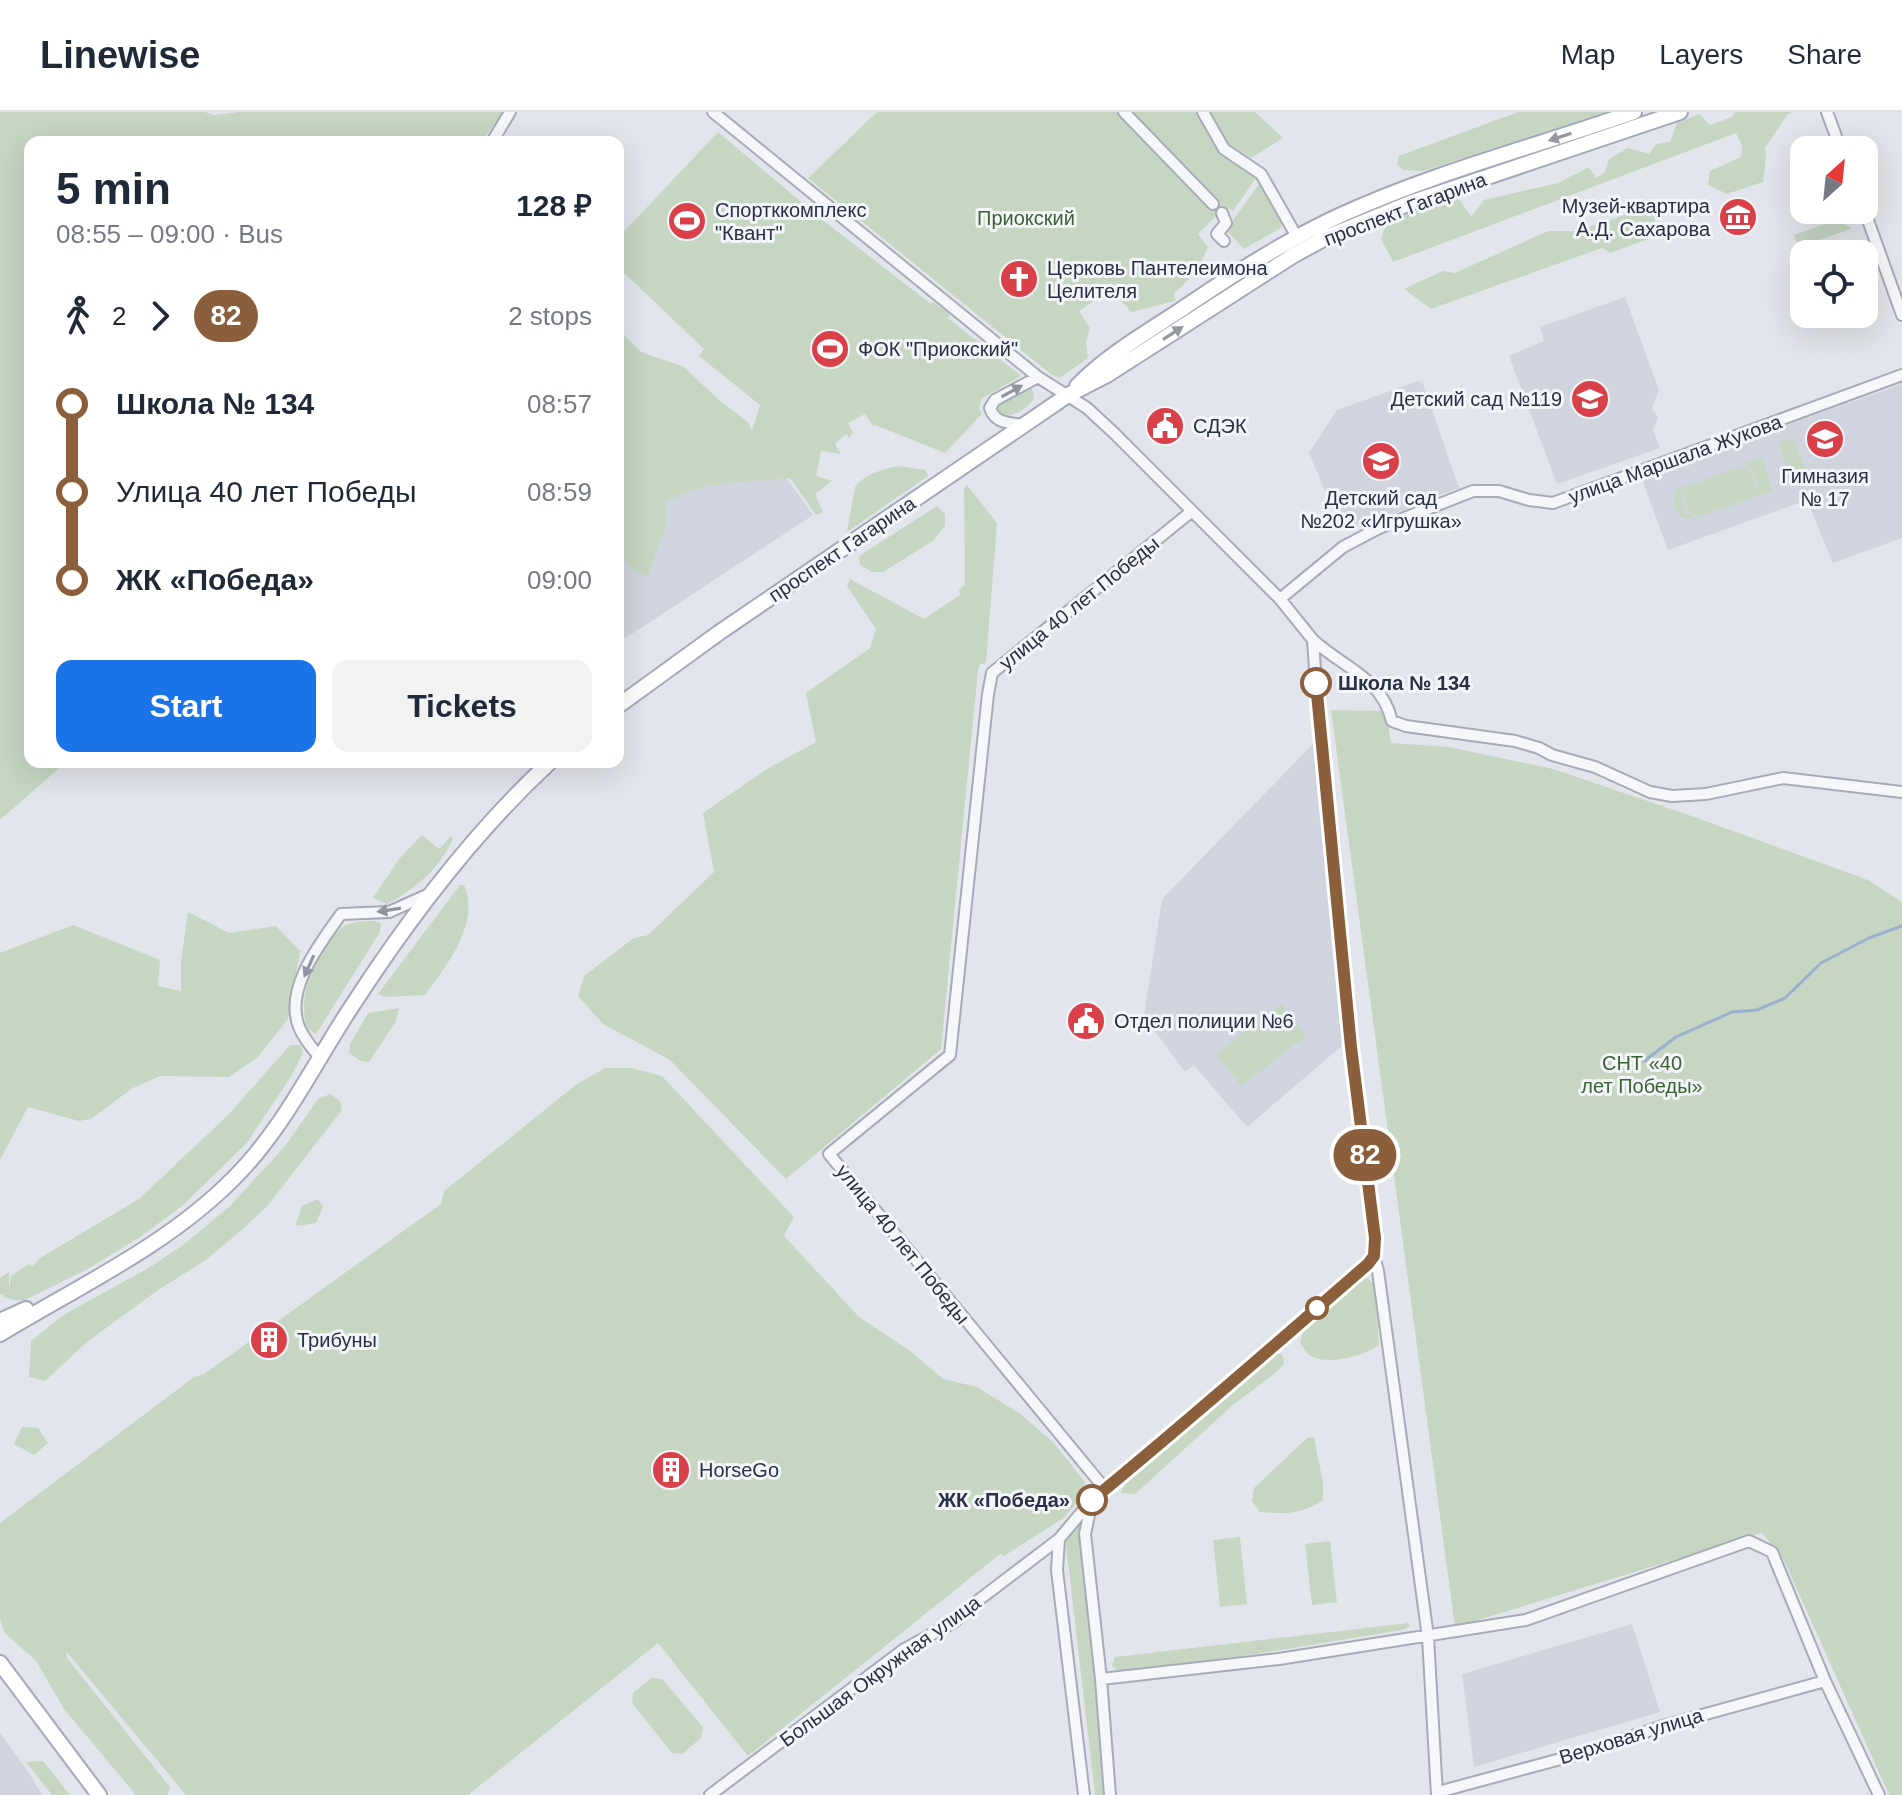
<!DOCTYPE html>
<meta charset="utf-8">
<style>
:root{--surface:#fff;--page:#f2f2f3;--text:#1f2937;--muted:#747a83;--line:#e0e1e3;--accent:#1a73e8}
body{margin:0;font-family:Arial,sans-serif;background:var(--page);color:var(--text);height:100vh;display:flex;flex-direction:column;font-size:30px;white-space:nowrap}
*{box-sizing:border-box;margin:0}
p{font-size:26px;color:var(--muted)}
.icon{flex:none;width:44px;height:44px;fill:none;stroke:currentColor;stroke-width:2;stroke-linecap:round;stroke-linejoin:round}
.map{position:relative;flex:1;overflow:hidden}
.sheet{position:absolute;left:24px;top:24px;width:600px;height:632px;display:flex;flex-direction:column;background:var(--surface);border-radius:16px;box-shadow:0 8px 32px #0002}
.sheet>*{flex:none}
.badge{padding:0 16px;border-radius:26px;font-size:28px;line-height:52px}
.needle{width:52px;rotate:27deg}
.tools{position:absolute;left:1790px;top:24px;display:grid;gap:16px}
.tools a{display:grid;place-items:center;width:88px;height:88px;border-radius:16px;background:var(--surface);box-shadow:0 8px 32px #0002;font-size:40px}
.map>.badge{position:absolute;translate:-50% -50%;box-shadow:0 0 0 4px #fff}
.legs{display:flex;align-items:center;gap:12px;height:88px;padding:0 32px;font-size:26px}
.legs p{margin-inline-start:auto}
.headline{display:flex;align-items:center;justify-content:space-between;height:136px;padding:0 32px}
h1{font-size:44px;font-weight:700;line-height:60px}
.action{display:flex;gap:16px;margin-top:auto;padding:16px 32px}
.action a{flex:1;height:92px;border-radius:16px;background:var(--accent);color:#fff;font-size:32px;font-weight:700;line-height:92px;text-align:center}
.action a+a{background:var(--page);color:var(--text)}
ul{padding:0 32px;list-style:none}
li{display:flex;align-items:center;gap:28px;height:88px;font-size:30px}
li i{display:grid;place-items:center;width:12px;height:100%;margin:0 10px;background:currentColor}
li i::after{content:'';width:20px;height:20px;margin:-10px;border:6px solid;border-radius:50%;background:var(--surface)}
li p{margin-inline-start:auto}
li:first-child i{background:linear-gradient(#0000 50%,currentColor 0)}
li:last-child i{background:linear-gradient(currentColor 50%,#0000 0)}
header{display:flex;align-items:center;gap:48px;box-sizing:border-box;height:112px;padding:0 40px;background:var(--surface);border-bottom:2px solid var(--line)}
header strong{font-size:38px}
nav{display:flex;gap:44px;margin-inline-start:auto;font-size:28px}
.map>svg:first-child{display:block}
.built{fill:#d0d4de}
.green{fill:#c6d6c3}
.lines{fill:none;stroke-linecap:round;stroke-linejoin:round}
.stream{stroke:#9bafce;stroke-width:3}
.minor-casing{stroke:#a7abb7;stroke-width:14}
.major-casing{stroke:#a1a8b9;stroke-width:18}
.minor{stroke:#f6f7fa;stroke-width:10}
.major{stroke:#fff;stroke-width:14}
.oneway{fill:#9498a2}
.oneway2{fill:#9094a0}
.line-1-casing{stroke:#fff;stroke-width:18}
.line-1{stroke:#8b5e3c;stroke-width:12}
.stop-1-dot{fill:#fff;stroke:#8b5e3c;stroke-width:4}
.labels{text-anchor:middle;stroke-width:6;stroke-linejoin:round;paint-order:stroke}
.poi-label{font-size:20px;fill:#293146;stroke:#f3f5f9;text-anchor:start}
.street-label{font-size:20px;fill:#293146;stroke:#f3f5f9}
.park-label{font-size:20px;fill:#3a6235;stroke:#f3f5f9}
.stop-label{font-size:20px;font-weight:bold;fill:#293146;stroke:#f3f5f9;text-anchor:start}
</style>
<header>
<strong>Linewise</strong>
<nav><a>Map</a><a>Layers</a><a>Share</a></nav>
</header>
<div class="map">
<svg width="1902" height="1683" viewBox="0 0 1902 1683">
<rect width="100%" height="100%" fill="#e3e5ec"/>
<path class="built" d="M1625,185L1659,278L1652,296L1658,306L1653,317L1660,336L1557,372L1509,244L1544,229L1540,215Z
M1418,269L1423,272L1459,376L1423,389L1419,393L1345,418L1324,377L1309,341L1337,298Z
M1902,272V426L1833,451L1807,388L1668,438L1641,365Z
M785,364L813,403L618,531V381Z
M1313,632L1344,932L1247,1015L1194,953L1185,960L1144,904L1162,787Z
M1632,1512L1660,1600L1474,1655L1462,1562Z
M0,1621L27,1658L42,1683H0Z"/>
<path class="green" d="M0,0H205L214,3L240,0H504L481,30H30V650H66L0,708Z
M877,0H1195L1224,44L1256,66L1233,99L1225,95L1198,122L1208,135C1201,153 1190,169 1174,181L1175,189L1131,200L1111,177L1079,199L1090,216L1086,230L1088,246L1060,266L1052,263L808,66Z
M1208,0H1255L1283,26L1251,46L1226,30Z
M1518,0H1607L1423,59L1403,58L1397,52L1399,44Z
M1735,0H1793L1788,2L1765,36L1766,46L1763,70L1727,82L1708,73L1710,59L1741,45L1742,33L1736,21L1393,150L1381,127L1388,108L1457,84L1471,105L1484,88L1558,71L1589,55L1596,66L1605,60L1609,47L1628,36L1649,42L1656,32L1670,30L1677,11L1699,2L1710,13L1732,5Z
M718,20L820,106L931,192L933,190L950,202L948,206L1021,264L981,287L979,296L982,302L945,341L875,313L873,314L865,302L848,311L853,320L849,326L846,322L835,332L841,342L821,339L816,364L832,369L815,382L823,400L816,403L790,366C747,370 706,369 666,390L665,416L648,464L631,457L618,437V217L641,240L684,255L719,288L748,310L752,319L760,293L699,244L704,237L618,155V126Z
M1259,72L1282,112L1281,116L1244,137L1226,118Z
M1651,94L1657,117L1651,126L1610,141L1602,136L1431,197L1404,177L1443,159L1455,161L1548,119H1577Z
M1836,108L1852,116L1799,136L1794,123Z
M1027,277H1032L1034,286C1027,298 1011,306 997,304L995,296L998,293Z
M1793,326L1808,363L1793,369L1778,331Z
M1762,345L1773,379L1697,405L1688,400L1683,382L1685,375L1741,354L1751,360L1757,377L1756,385C1762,374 1754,356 1743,352Z
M897,354L926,358L928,364L847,420L855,375C865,362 881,358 897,354Z
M1686,371L1681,382L1686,401L1697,408L1683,406L1674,396L1675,379Z
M967,373L997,411L986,551L980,552L978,558L941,937L786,1067L670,948L603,912L578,884L584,864L634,826L648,823L714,760L703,701L767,657L816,630L806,581L870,536L876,517L847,474L850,467L924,507L960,483L959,478L965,472L964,376Z
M937,394L945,402V414L933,429L883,460H872L860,453L859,444Z
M1331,598L1386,599L1391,631L1449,635L1553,657L1686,702L1868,768L1902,790V1683H1889L1784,1448L1762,1421L1455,1515Z
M422,723L439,737L451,724L453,726C441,756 414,778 387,792L373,786L399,747Z
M460,773H464C481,810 447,853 425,883L386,885L378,882Z
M188,800L229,821L276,814L300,839L288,907L258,945L229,965L160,964L133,976L91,1007L79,1009L28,995L0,1048V841L73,813L160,848L158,874L181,879V849Z
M375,809L381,811L380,820L316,922L307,916C297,884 314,841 339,818C349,809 362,809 375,809Z
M1281,892L1306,924L1241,974L1216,942Z
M399,896L396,909L369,950L361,949L349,941L350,932L368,901Z
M290,933H301L303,941L292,963L246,1032L182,1094L140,1125L88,1157L25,1188H12L3,1184L5,1181L0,1183V1166L9,1160V1178L11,1164L29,1152L33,1154L40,1146L139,1087L228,1003Z
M605,956H631L662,964L794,1105L784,1124L859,1205L909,1238L943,1267L977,1275L1019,1301L1053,1330L1085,1370L1081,1385L1065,1405L1004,1444L1000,1442L748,1644L658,1531L468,1683H186L66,1539L67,1546L170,1675L168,1683H136L64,1597L36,1549L5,1521L0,1508V1411L194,1265L204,1262L441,1092L444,1079L577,972Z
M330,982L340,989L342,998L268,1093L244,1116L206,1148L158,1178L87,1230L45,1269L29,1265L31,1229L65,1202L147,1157L183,1133L230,1094L285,1034L318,987Z
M318,1087L323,1094L316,1111L297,1114L296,1111L302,1094Z
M1365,1165L1375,1172L1379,1233C1364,1244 1324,1255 1308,1242C1307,1241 1301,1232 1300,1231L1303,1219Z
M1275,1238L1283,1244L1284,1252L1273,1263L1233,1293L1135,1382L1121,1381C1128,1357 1248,1262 1275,1238Z
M22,1315L38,1316L48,1331L34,1343L14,1332Z
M1314,1325L1323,1371V1388C1300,1403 1287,1402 1260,1400L1252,1389L1254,1376L1307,1326Z
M1081,1411L1097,1565L1116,1683H1095L1092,1657L1065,1424Z
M1240,1425L1247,1492L1220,1495L1213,1428Z
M1330,1429L1337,1490L1312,1493L1305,1432Z
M1409,1511V1515L1402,1518L1257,1542L1118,1559L1112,1554L1115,1545Z
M652,1566L662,1567L703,1615L701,1626L682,1642L672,1641L632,1591L633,1581Z
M43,1649L70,1683H52L26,1650Z"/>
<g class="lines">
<path class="stream" d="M1644,949L1676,925L1732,900L1757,898L1785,886L1821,851L1869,826L1902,814"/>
<defs>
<path id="minor" d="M713,0L1038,265L1087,296L1114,321L1280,487L1313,528L1319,615L1351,935L1375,1126L1374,1144L1378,1159L1428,1525L1437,1683
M1124,0L1213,92
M1203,0L1224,37L1261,62L1297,125
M1827,0L1841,38
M492,30L510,0
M1864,97L1902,203
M1222,101L1226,111L1217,122L1224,129
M1025,313C1010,311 995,312 990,296L995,288L1038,265
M1280,487L1343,435L1379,416L1473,379H1499L1529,388L1553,391L1902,263
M1313,528C1345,557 1381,565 1392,609L1406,614L1515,629L1539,636L1552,643L1595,655L1650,680L1672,684L1706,682L1783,666L1902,680
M320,946C312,936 304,927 299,915C284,876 320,832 341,802L389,800L427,783
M1105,1377L829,1042L950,943L988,582L992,561L1192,399
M1092,1389L1085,1422L1101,1567L1110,1683
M1059,1427L1057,1458L1084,1683
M1101,1567L1279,1547L1526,1508L1749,1429L1772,1440L1825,1569L1879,1683
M1438,1680L1583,1641L1666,1613L1825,1569
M710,1683L903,1538L954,1510L980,1487L1059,1427L1092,1388L1121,1366L1368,1152L1374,1144"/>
<path id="major" d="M1077,274C1106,244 1144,222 1179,199C1231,164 1284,129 1341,103C1435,60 1537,34 1634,0
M618,594L720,520L1068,283L1107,263L1294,143L1327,125L1410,91L1680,0
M0,1209L26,1197
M0,1222C79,1174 166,1134 232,1068C283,1018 313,953 352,894C409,806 473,721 550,650
M0,1551L99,1683"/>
</defs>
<use href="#minor" class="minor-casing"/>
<use href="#major" class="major-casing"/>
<use href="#minor" class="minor"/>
<use href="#major" class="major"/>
</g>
<defs><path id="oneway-solid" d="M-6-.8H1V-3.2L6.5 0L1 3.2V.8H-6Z" transform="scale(2)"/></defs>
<g class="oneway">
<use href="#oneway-solid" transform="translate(1560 25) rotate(162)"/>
<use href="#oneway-solid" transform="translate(1173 221) rotate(-33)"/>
</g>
<g class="oneway2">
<use href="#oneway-solid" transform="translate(1012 279) rotate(-29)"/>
<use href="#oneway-solid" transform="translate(389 798) rotate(171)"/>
<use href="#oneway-solid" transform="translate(309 854) rotate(114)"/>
</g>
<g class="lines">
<defs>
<path id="line-1" d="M1092,1388C1186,1311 1277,1231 1368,1152L1374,1144L1375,1126L1351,935L1316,571"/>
</defs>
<use href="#line-1" class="line-1-casing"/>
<use href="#line-1" class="line-1"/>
</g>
<defs>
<symbol id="museum-disc" viewBox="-11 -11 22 22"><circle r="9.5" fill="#d94049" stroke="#f3f5f9"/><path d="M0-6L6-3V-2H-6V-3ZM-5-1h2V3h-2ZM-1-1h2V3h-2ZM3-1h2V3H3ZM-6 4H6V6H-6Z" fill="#fff"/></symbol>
<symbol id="stadium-disc" viewBox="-11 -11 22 22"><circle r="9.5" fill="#d94049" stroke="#f3f5f9"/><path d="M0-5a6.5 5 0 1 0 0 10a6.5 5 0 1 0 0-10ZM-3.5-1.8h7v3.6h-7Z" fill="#fff"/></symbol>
<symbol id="church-disc" viewBox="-11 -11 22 22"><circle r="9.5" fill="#d94049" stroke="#f3f5f9"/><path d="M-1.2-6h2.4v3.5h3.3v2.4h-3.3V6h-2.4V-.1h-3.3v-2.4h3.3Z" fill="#fff"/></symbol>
<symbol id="school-disc" viewBox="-11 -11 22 22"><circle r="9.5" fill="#d94049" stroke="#f3f5f9"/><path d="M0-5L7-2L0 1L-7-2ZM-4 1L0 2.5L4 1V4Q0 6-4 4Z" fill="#fff"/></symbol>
<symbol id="civic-disc" viewBox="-11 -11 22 22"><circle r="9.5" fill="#d94049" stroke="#f3f5f9"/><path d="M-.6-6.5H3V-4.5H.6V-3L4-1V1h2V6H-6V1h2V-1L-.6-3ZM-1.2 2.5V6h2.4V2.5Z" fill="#fff"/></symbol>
<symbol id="building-disc" viewBox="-11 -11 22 22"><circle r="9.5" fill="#d94049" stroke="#f3f5f9"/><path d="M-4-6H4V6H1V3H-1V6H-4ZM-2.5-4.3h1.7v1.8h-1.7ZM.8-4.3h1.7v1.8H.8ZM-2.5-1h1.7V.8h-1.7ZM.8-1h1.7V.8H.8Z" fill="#fff"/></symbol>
</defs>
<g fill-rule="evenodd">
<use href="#museum-disc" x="1716" y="83" width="44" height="44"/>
<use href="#stadium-disc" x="665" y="87" width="44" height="44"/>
<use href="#church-disc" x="997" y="145" width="44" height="44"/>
<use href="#stadium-disc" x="808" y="215" width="44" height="44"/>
<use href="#school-disc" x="1568" y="265" width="44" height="44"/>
<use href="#civic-disc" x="1143" y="292" width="44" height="44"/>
<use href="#school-disc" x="1803" y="305" width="44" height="44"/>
<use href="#school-disc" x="1359" y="327" width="44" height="44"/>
<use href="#civic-disc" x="1064" y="887" width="44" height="44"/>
<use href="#building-disc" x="247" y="1206" width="44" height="44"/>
<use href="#building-disc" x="649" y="1336" width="44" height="44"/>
</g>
<g class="stop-1-dot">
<circle cx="1316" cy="571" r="14"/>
<circle cx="1317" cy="1196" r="10"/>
<circle cx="1092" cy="1388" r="14"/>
</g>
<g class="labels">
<g class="poi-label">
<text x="1710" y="101" text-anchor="end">Музей-квартира<tspan x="1710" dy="23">А.Д. Сахарова</tspan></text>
<text x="715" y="105">Спортккомплекс<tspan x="715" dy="23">"Квант"</tspan></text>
<text x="1047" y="163">Церковь Пантелеимона<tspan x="1047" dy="23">Целителя</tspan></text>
<text x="858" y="244">ФОК "Приокский"</text>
<text x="1562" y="294" text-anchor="end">Детский сад №119</text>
<text x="1193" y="321">СДЭК</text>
<text x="1825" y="371" text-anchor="middle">Гимназия<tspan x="1825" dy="23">№ 17</tspan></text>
<text x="1381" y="393" text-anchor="middle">Детский сад<tspan x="1381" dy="23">№202 «Игрушка»</tspan></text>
<text x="1114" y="916">Отдел полиции №6</text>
<text x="297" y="1235">Трибуны</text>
<text x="699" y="1365">HorseGo</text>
</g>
<g class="street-label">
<text transform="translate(1405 97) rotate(-21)" y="7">проспект Гагарина</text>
<text transform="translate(1675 347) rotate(-20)" y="7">улица Маршала Жукова</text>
<text transform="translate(842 437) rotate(-34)" y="7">проспект Гагарина</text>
<text transform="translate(1079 491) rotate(-39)" y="7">улица 40 лет Победы</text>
<text transform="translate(903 1132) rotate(51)" y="7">улица 40 лет Победы</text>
<text transform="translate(880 1559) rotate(-36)" y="7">Большая Окружная улица</text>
<text transform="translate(1631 1624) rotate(-17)" y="7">Верховая улица</text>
</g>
<g class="park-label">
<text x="1026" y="113">Приокский</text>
<text x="1642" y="958">СНТ «40<tspan x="1642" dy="23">лет Победы»</tspan></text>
</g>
<g class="stop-label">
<text x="1338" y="578">Школа № 134</text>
<text x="1070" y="1395" text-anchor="end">ЖК «Победа»</text>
</g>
</g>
</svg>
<div class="tools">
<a><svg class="needle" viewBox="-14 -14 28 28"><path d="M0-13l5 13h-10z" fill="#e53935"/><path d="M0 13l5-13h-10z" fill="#747a83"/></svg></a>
<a><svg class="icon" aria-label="locate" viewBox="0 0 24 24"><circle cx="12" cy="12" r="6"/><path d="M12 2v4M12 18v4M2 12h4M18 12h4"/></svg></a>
</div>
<b class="badge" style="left:1365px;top:1043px;background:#8b5e3c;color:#fff">82</b>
<section class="sheet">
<div class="headline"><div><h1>5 min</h1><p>08:55 – 09:00 · Bus</p></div><b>128 ₽</b></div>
<div class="legs"><svg class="icon" aria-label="walk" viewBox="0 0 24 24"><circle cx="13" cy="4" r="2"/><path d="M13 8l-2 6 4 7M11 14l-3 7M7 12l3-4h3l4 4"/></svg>2<svg class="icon" aria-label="forward" viewBox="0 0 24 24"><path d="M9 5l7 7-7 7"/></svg><b class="badge" style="background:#8b5e3c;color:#fff">82</b><p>2 stops</p></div>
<ul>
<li><i style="color:#8b5e3c"></i><b>Школа № 134</b><p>08:57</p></li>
<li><i style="color:#8b5e3c"></i><span>Улица 40 лет Победы</span><p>08:59</p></li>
<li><i style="color:#8b5e3c"></i><b>ЖК «Победа»</b><p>09:00</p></li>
</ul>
<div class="action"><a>Start</a><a>Tickets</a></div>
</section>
</div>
